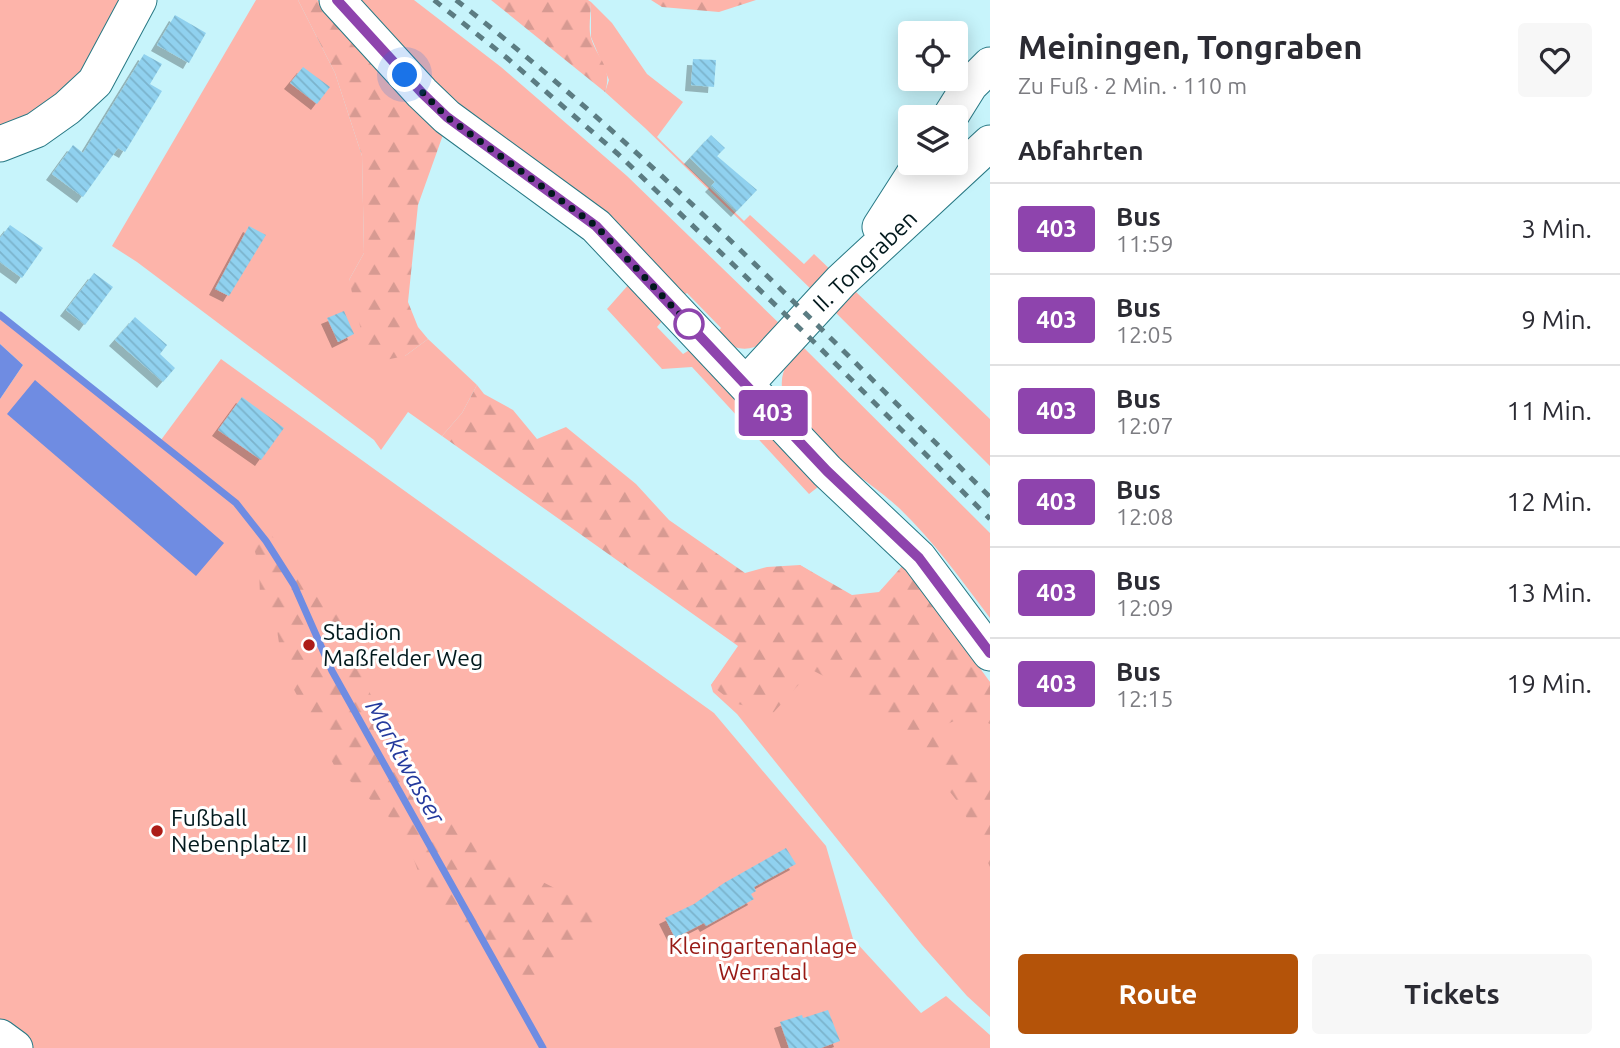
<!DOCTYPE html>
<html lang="de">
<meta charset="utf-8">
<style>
:root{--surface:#fff;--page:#f7f7f7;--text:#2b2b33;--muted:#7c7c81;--line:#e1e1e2;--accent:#b45309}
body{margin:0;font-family:Ubuntu,sans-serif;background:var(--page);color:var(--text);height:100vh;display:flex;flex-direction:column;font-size:26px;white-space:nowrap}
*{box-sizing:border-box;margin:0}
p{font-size:23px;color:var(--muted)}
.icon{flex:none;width:38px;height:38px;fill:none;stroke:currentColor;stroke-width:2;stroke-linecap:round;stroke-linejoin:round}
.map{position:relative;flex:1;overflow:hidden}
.details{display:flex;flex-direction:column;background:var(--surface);width:630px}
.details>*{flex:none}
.badge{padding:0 14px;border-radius:5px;font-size:24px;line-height:46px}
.controls{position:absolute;left:898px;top:21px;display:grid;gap:14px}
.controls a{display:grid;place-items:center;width:70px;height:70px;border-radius:7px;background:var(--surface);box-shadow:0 4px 18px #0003;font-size:35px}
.you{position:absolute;width:35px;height:35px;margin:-18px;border:5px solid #fff;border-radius:50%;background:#1a73e8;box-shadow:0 0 0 10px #1a73e833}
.map>.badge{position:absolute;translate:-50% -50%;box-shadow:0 0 0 4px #fff}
h2{padding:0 28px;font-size:26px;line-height:63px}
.round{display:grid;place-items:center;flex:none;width:74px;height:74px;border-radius:7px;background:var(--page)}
.head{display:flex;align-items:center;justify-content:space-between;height:119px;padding:0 28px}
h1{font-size:33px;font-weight:700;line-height:52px}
.primary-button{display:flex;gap:14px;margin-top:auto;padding:14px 28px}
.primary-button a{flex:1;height:80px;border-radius:7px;background:var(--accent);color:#fff;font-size:28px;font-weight:700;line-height:80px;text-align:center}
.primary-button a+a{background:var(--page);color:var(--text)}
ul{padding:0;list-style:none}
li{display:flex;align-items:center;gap:21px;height:91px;padding:0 28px;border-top:2px solid var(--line)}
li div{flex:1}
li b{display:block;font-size:26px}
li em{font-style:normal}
li .badge{min-width:77px;font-weight:700;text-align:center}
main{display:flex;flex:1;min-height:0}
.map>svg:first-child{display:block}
.green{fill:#fdb4aa}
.forest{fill:url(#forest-firs)}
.water{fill:#6f8ce2}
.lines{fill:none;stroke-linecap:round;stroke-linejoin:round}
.stream{stroke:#6f8ce2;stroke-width:7}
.building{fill:url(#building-back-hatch);filter:url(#shadow)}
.minor-casing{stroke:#277884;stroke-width:37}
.minor{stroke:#fff;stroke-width:35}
.rail{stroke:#5b7c82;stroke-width:5;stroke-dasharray:9 9;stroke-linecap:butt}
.line-casing{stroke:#fff;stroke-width:16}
.line{stroke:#8e44ad;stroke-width:10}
.walk{stroke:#02191d;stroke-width:7;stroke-dasharray:0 12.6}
.stop-dot{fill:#fff;stroke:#8e44ad;stroke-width:3.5}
.poi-dot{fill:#ad1c17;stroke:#fff;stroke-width:2.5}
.labels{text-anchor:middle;stroke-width:6;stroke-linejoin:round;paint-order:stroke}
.street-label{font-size:23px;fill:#02191d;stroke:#fff}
.poi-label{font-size:23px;fill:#02191d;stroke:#fff;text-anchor:start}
.park-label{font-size:23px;fill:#981914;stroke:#fff}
.water-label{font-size:24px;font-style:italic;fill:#253a9d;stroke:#fff}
</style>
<main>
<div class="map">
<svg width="990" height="1048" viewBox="0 0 990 1048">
<defs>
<pattern id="forest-firs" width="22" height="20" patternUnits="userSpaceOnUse" patternTransform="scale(1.75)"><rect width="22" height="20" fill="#fdb4aa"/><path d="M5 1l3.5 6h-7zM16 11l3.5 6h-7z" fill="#d79a92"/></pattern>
<pattern id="building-back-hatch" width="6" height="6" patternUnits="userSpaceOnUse" patternTransform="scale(1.75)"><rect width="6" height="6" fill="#90d1ef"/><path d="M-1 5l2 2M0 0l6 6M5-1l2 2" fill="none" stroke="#7bb3cc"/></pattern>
<filter id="shadow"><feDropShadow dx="-6" dy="6" stdDeviation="0" flood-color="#0004"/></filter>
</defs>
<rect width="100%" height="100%" fill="#c7f4fb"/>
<path class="green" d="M0,0H124C99,44 78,90 31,115C22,120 10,123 0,127Z
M256,0H298L335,73L362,156L364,253L349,280L405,356L428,339L477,385L462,413L442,436L408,412L381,450L374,440L137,262L112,246Z
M354,0H414L501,67L627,176L783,327C759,348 743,360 716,334L721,328L687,293L682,296L587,200L556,175L467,120Z
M591,2L612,23L647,74L683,102L657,137L744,221L750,215L804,264L814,254L834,273L816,294L645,128L605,92L609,80L591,37Z
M630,283L663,320L657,327L683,354L691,349L818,487L809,494L692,367L662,369L607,309Z
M846,291L856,292L990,419V466L830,307Z
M0,316L158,444L221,359L714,713L826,846L853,939L921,1013L946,996L990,1035V1048H0V399L23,365L0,344Z
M799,343L990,533V618C962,581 933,540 898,507C867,478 787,432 782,387C780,371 791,357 799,343Z
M800,565L990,682V1017L967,996L922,945L737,714L713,692L711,685Z"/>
<path class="forest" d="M298,0H317L325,5L444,132L418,205L408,302L418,327L428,339L405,356L380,361L365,347L349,280L364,253L362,156L335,73Z
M491,0H588L591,2C591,13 588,28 591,38C598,60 613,67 605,92Z
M651,0H756L719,12L662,7Z
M477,385L484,394L513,410L537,439L566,427L636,484L669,520L745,573L767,567L800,565L852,595L879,592L904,564L990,682V724L969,714L939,728L958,754L990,773V867L961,806L918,751L835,682L812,670L773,713L734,703L711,685L738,646L442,436L462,413Z
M260,530L269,533C309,573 343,616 381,657L369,691L380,715L413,777L462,833L497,859L592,907L604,919L599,936L559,962L525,989L509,986L470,939L434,904L422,882L403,830L335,767L283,669L277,630L260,597L259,567L251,536Z"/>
<path class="water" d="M0,344L23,365L0,399Z
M35,380L224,543L196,576L7,414Z"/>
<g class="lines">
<path class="stream" d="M0,315L236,503L266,541L294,585L332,671L543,1048"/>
</g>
<path class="building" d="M175,15L206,33L189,63L157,45Z
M144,54L162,64L150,84L162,91L125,152L118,148L83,197L52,174L73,145L83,153Z
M693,59L716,60L714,87L691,85Z
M303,67L330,87L317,104L290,83Z
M711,135L725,148L717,156L757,190L737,211L711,186L715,182L690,158Z
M10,225L43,248L22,278L0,262V238Z
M249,226L266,235L229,296L215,289Z
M94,273L113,287L85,325L66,310Z
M344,311L354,334L338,342L327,318Z
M135,317L167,345L160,354L175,368L163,382L115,340Z
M242,397L284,428L261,460L218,430Z
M786,848L796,864L754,887L756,891L751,894L754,899L706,926L704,923L675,938L665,918L694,904L724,883Z
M828,1010L840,1041L821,1048H789L780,1022L802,1015L803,1018Z"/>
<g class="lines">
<defs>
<path id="minor" d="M337,0L422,93L447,117L596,226L827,471L919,558L990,653
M950,117L970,85L990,65
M0,144L36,130L67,108L95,82L139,0
M880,227L921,163
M746,384L841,281L990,143
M0,1037L15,1048"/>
</defs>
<use href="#minor" class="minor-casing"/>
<use href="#minor" class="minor"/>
<path class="rail" d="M434,0L507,58L618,154L815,343L990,519
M456,0C648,150 818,326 990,497"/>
</g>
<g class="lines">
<defs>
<path id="line" d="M337,0L422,93L447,117L596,226L827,471L919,558L990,653"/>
</defs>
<use href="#line" class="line-casing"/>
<use href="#line" class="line"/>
<path class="walk" d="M405,75L447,117L596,226L689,324"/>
</g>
<circle class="stop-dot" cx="689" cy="324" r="14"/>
<g class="poi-dot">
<circle cx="309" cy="645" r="7"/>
<circle cx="157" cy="831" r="7"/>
</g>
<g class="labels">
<g class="street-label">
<text transform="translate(865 261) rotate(-44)" y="8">II. Tongraben</text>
</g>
<g class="poi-label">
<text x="323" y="640">Stadion<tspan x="323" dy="26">Maßfelder Weg</tspan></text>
<text x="171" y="826">Fußball<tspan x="171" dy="26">Nebenplatz II</tspan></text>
</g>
<g class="park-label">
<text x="763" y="954">Kleingartenanlage<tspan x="763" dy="26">Werratal</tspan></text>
</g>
<g class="water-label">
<text transform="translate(405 762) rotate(61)" y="8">Marktwasser</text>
</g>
</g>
</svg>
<div class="controls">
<a><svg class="icon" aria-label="locate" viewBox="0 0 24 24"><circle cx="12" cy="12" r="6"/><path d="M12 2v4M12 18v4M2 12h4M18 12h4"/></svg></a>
<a><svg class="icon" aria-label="layers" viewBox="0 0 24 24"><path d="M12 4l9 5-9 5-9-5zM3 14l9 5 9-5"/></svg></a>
</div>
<div class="you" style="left:405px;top:75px"></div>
<b class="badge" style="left:773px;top:413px;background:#8e44ad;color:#fff">403</b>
</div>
<section class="details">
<div class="head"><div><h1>Meiningen, Tongraben</h1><p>Zu Fuß · 2 Min. · 110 m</p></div><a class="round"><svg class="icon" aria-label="heart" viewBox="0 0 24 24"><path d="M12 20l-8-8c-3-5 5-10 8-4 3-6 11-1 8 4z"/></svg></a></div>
<h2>Abfahrten</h2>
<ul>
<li><span class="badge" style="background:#8e44ad;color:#fff">403</span><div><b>Bus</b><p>11:59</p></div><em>3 Min.</em></li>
<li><span class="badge" style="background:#8e44ad;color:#fff">403</span><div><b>Bus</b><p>12:05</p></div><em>9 Min.</em></li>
<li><span class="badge" style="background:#8e44ad;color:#fff">403</span><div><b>Bus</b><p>12:07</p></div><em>11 Min.</em></li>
<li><span class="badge" style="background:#8e44ad;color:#fff">403</span><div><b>Bus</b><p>12:08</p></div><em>12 Min.</em></li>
<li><span class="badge" style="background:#8e44ad;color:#fff">403</span><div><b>Bus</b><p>12:09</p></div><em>13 Min.</em></li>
<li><span class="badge" style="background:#8e44ad;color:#fff">403</span><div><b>Bus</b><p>12:15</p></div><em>19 Min.</em></li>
</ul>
<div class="primary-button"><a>Route</a><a>Tickets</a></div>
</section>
</main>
